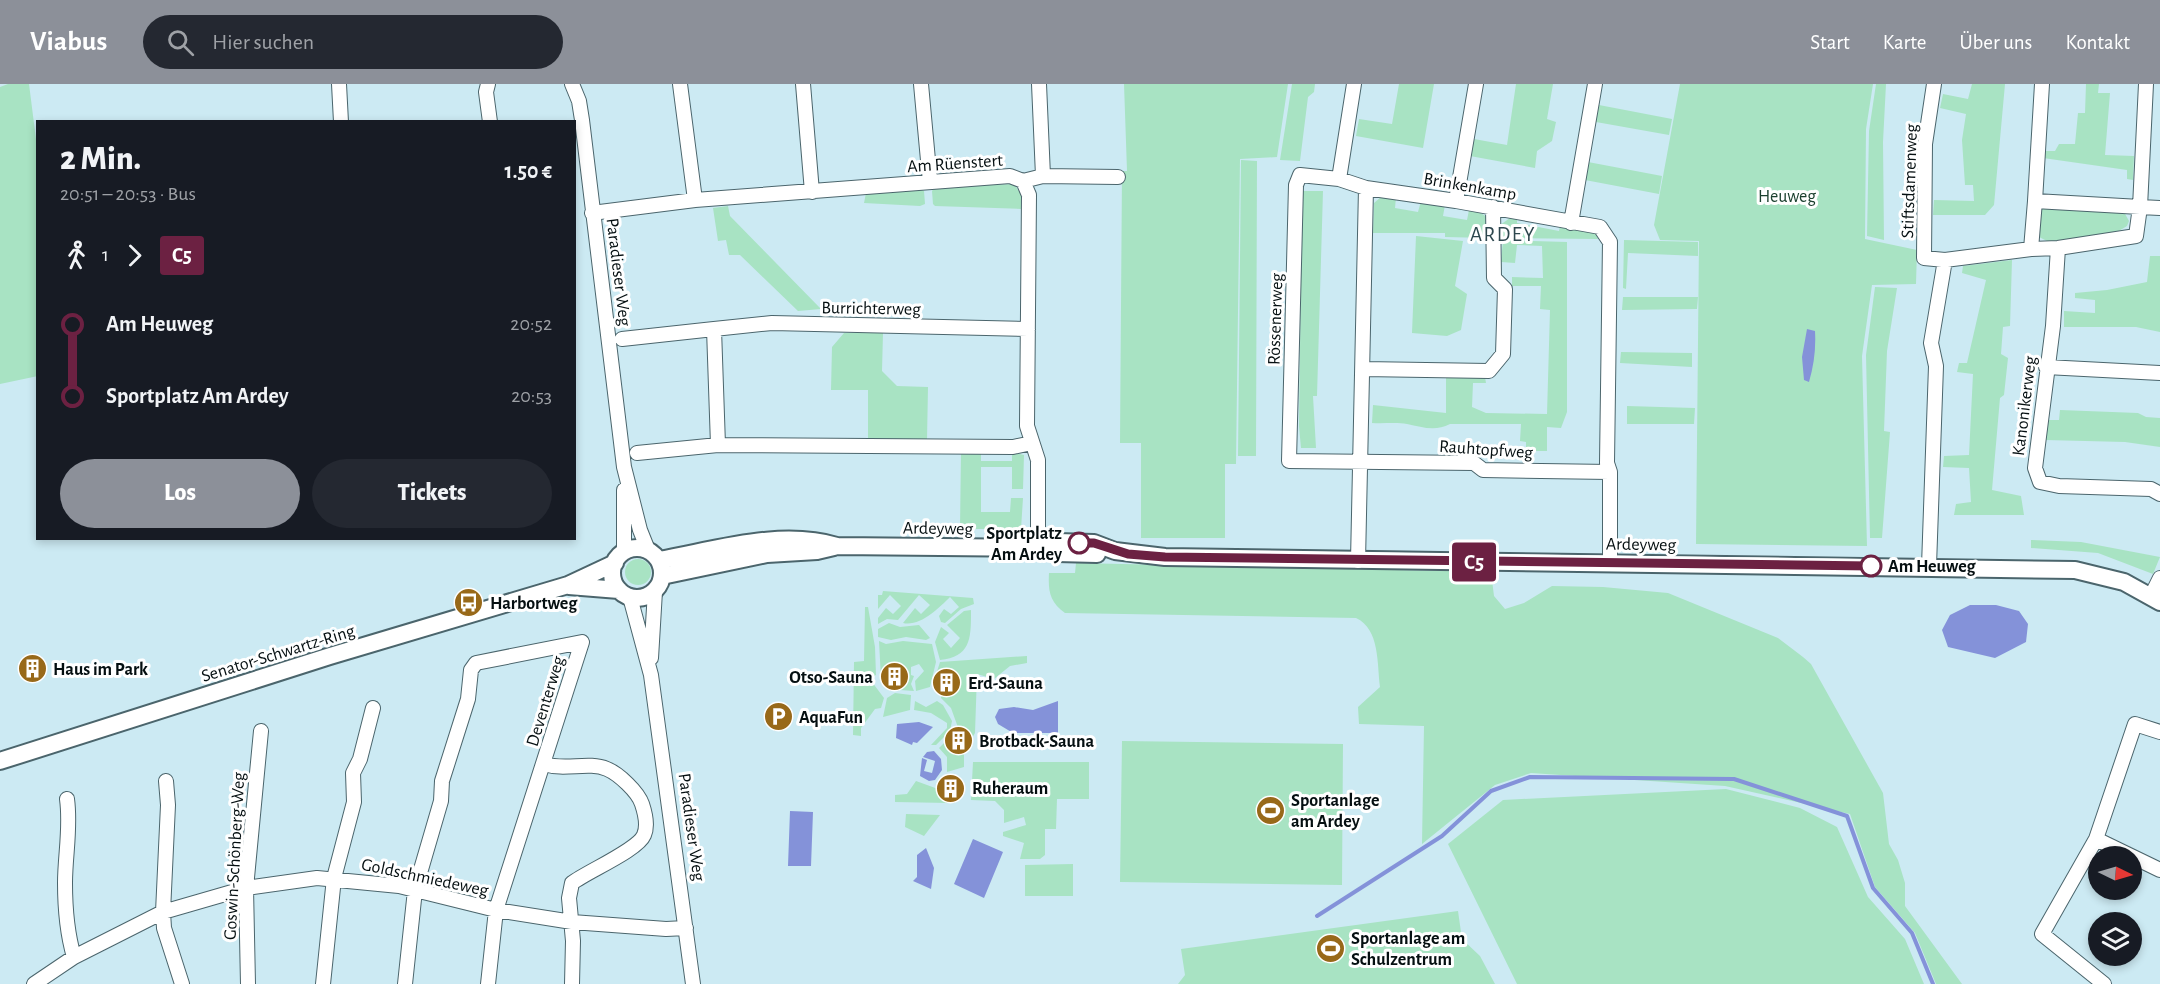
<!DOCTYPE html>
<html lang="de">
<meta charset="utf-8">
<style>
:root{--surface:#171b24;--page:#242831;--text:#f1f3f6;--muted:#9ea1a6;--accent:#8c9099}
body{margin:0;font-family:"Alegreya Sans",sans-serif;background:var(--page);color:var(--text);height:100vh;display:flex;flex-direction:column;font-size:22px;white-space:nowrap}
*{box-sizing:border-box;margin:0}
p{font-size:20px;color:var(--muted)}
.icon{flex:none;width:33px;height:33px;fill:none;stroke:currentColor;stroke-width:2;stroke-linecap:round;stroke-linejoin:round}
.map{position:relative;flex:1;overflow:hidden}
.side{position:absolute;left:36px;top:36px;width:540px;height:420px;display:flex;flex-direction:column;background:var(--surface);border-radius:0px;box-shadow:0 3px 9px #0003}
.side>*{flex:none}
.badge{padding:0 12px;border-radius:4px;font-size:21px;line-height:39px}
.needle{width:39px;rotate:95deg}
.controls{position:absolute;left:2088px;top:762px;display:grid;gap:12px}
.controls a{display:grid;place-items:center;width:54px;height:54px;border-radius:50%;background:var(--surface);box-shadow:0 3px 9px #0003;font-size:30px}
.map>.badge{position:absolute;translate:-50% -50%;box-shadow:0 0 0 3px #fff}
.legs{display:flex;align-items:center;gap:9px;height:66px;padding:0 24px;font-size:20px}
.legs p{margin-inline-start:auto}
.summary{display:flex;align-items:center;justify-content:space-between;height:102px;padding:0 24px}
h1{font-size:33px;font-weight:800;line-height:45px}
.action{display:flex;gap:12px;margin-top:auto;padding:12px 24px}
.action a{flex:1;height:69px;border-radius:36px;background:var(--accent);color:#fff;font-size:24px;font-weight:800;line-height:69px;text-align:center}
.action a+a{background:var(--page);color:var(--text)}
ul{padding:0 24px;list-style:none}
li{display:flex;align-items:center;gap:21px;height:72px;font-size:22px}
li i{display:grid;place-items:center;width:9px;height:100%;margin:0 8px;background:currentColor}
li i::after{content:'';width:15px;height:15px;margin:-8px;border:4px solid;border-radius:50%;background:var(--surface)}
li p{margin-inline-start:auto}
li:first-child i{background:linear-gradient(#0000 50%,currentColor 0)}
li:last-child i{background:linear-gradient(currentColor 50%,#0000 0)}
header{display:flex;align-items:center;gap:36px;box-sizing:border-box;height:84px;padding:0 30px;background:var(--accent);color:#fff}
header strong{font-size:28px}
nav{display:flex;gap:33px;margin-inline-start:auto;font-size:21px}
.search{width:420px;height:54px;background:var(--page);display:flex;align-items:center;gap:15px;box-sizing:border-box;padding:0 21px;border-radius:33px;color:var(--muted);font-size:22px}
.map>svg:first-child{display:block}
.green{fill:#a8e3c3}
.water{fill:#8492d9}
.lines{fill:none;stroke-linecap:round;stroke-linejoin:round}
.stream{stroke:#8492d9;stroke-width:4}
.minor-casing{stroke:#4b656c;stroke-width:16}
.major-casing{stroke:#4b656c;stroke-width:20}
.minor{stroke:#fff;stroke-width:14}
.major{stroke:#fff;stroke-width:16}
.line-1-casing{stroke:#fff;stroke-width:14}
.line-1{stroke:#6c2142;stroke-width:9}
.stop-1-dot{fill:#fff;stroke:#6c2142;stroke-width:3}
.labels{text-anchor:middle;stroke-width:6;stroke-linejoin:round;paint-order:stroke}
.street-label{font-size:18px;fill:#050f11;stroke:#fff}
.park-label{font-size:18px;fill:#1a402e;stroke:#fff}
.stop-label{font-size:18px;font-weight:bold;fill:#050f11;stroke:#fff;text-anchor:end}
.poi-label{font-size:18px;font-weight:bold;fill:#050f11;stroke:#fff;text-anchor:start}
.quarter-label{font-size:21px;letter-spacing:1.5px;fill:#2d474e;stroke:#fff}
</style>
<header>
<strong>Viabus</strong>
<div class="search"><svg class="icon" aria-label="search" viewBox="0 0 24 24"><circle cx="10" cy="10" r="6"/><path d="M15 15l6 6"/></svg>Hier suchen</div>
<nav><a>Start</a><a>Karte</a><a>Über uns</a><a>Kontakt</a></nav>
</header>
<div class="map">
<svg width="2160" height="900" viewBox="0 0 2160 900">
<rect width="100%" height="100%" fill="#cceaf3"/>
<path class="green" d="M8,0H29L38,71V292L0,300V3Z
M1124,0H1288L1277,73L1240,75L1236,380H1225V454H1141V359H1120L1122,87H1127Z
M1292,0H1315L1314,8L1308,13L1300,77L1280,76Z
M1399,0H1434L1423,64L1356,52L1359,35L1392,40Z
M1516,0H1553L1547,35L1556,38L1552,57L1537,67L1535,84L1470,72L1474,55L1507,61Z
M1680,0H1873L1866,45L1865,155L1917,166L1916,200L1872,201L1862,272L1867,462L1696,460L1699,157L1660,156L1654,141Z
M1876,0H1886L1883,58L1884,156L1867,152L1869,47Z
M1972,0H2005L1994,121L1985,131H1933L1934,116L1974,117L1973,101H1965L1962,56L1966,30L1940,24L1943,10L1968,15Z
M2086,0H2099L2098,9H2110L2105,71L2134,72L2133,96L2127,95V86L2043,74L2044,67H2055L2059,60H2075L2078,29H2085Z
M1599,21L1672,35L1669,51L1596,38Z
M1241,76L1257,77L1256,372H1238Z
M1588,78L1662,92L1659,110L1585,96Z
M1014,100L1023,113L1022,125L935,122L933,120L932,107L935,103Z
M920,105L924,107L925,120L920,122L864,119L866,109Z
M1302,107H1323L1317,312H1313L1316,364H1301L1299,342Z
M1381,113H1396L1395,124L1418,128L1421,117L1445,121L1443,132L1467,136L1469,126L1479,128L1487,133L1488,154L1445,153V149H1373L1374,119Z
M728,122L730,132L821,225L798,227L740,171H729L726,156L718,157L713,124Z
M2042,123L2124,128L2129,137L2127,142L2109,153L2049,158L2039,153Z
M1510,134L1517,135V139L1559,147L1560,142L1596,149L1598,155L1499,154L1500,141Z
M1416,152L1463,157L1455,202L1467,210L1461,246L1447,252L1412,249Z
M1503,156L1567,158V328L1561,344L1547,343V367H1526V358L1520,357L1521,340H1450C1435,348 1422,343 1407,340C1396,338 1383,340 1372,339L1373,321L1446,329V292L1485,293L1486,299H1473L1472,323L1486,329L1547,330L1550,226L1540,225L1541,202H1512V193L1543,194L1542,162L1517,161L1515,179L1501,178Z
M1624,156L1698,158V172L1628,169L1626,205L1623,204Z
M2150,172H2160V248L2136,243H2064V227L2095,229V216L2075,214V209L2107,206L2147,198Z
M2012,176L2010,242L2003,243L2001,270L2008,274L2004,311L2000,314L1992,406L2021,412L2024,431H1954L1956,420L1971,418L1969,384L1943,383L1944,372L1969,371L1973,290L1957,288L1959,279H1967L1986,196L1962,189L1963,182Z
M1875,203L1897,204L1887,267L1884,347L1890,348L1882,454H1870L1866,271Z
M1623,213H1698L1697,225L1622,226Z
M844,249H883L882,287L897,302L928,303L927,356L868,355V306H831L832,263Z
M1621,268L1692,269V283L1620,279Z
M1627,322L1695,324L1694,340H1627Z
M2060,326L2138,329L2146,333L2160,334V363L2125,358L2045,356L2047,336H2059Z
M981,367V377H1012V368L1024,371L1023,405H1012V383H981V428H1010L1011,414H1023L1021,445H960L961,368Z
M2031,456L2081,458L2160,473L2153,490L2098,469L2031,464Z
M625 488a13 13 0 1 1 26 0a13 13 0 1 1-26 0Z
M1076,479L1491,488L1494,512L1505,525L1524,519L1552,502L1603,503L1668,509L1778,554L1803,573L1811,580L1883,709L1889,760L1898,776L1905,799V822L1962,900H1936L1915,849L1875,803L1850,730L1725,702L1531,689L1495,701L1422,760L1424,642L1359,640L1358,623L1380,603C1377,580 1380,545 1356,534L1065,529C1050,518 1048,508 1049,489H1075Z
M883,507L973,514L974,520L961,525L945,539L941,538L939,532L944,525L951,530L959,523L950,513C939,524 920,543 903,539L915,524L921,530L930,521L919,511L898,536L887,535L878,540V534L886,524L893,530L901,522L890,511L878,525V511H882Z
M865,523H868L875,563L876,591L869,594L884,614L881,624L875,625L861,644V652L853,651L854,578L864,577Z
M971,526C971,552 972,573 940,576L935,558L941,543L949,549L943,555L951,564L960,554L947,541L964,527Z
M889,539L900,543L919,541L930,554L926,556L906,553L891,556L878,553V545Z
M879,557L886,560L903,557L932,560L936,578L930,603L916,607L915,597L924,587L919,580L911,583V591L914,592L911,600L914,607L900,606L904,589L886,584L881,595Z
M1027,572V579L1010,582L994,595L977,590L975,649L969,659L968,650L960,649L951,624L941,614V609L951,611L959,603V596L949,587H942L935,594L940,578Z
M895,609L911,611L910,626L883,633L887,614Z
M915,617L926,623L937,617L943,621L952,637L950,647L936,661H931L947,644V639L931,629L914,626Z
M950,653V665H964V683L947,688V673L939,664Z
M1122,657L1343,660L1342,801L1120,798Z
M973,678H1089V715H1057L1056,745H1045V771L1040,775H1020L1024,759L1003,752V748L1026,741L1024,733L1004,739V726L995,717L971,716Z
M916,697L938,705L949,719L895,718V711L907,710Z
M1726,705L1800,724L1837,743L1868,813L1905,855L1924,900H1517L1448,760L1503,716Z
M906,730L940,731L924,752L905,743Z
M1073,780V812H1025V781Z
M1458,827L1462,855L1480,872L1495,900H1178L1185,891L1181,865Z"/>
<path class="water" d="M1807,245L1815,247C1816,265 1814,281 1809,298L1804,296L1802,273Z
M1970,521H1996L2019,527L2028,540L2026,558L1995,574L1948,563L1942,546L1950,531Z
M1058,617V649H1013L998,640L995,633L999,625L1014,623L1033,626Z
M919,638L933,643L917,659L913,658L912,661L896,654L897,640Z
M934,667L941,675L942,686L935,696L929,697L920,692L922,674L927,676L924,687L932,689L935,677L923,673L927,668Z
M790,727L813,728L811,782H788Z
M973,755L1003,768L984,814L954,800Z
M926,764L934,784L931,805L913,797L917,793V771Z"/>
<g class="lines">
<path class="stream" d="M1317,832L1442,752L1491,707L1530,693L1734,695L1847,732L1873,804L1912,849L1933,900"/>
<defs>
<path id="minor" d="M339,0L341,38
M488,0L486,8L490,38
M572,0L579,17L582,36L624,383L640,446L648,466
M680,0L695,116
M803,0L812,108
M921,0L930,98
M1934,0L1925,60L1924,174L1945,176
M2146,0L2140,123L2160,124
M1043,92L1118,93
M1339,95L1354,0
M1023,97L1043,92L1039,0
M1456,117L1476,0
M2035,117L2042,0
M592,129L695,116L1010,92L1023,97L1029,111L1027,342L1038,376V464
M1571,139L1595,0
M2058,164L2053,242L2035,384L2040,398L2059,402L2151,405L2160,410
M1028,245L772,239L714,245L718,361L1013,363L1032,359
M622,255L714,245
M2046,283L2160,289
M1363,285L1489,287L1503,270L1505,205L1494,194L1493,123
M637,369L718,361
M624,468V406
M1358,477L1366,104
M1610,479V388L1607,379L1610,158L1600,143L1456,117L1366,104L1339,95L1300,91L1296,101L1289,377L1474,379L1483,386L1610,388
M1929,482L1936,282L1931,259L1945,176L2031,165L2058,164L2136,152L2140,123L2035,117L2031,165
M2151,512L2160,494
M630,513L651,591L693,900
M651,574L655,507
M544,680C566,687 588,677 607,685C619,690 638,708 642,720C645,729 648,742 644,751C638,766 588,787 572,799L569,814L573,857L572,900
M166,697L168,721L163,828L164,844L182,900
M67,715C71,744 65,771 65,799C65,825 67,849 74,873
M2096,755L2160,786
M34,900L74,873L163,828L246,804L317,794L399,802L496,826L572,838L666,845L686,844
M248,900L246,804L261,647
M323,900L334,794L354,718L353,689L360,675L373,624
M405,900L415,806L441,717L442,697L468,615L471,586L476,579L582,558L496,826L488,900
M2104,900L2042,850L2096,755L2135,640L2160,648"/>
<path id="major" d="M1038,464L1057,458L1094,459L1115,467L1165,473L2075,486L2124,498L2160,518
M612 489a25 25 0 1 1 50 0a25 25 0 1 1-50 0Z
M659,476C716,466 780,445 837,462L1038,464L1057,469L1097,470
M662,492L767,470L817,467L834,463
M569,502L619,506
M0,677L330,572L568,501L615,479"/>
</defs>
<use href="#minor" class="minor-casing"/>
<use href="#major" class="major-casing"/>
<use href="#minor" class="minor"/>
<use href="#major" class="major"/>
</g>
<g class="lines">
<defs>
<path id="line-1" d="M1079,459H1094L1128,470L1165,473L1871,482"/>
</defs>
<use href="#line-1" class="line-1-casing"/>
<use href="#line-1" class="line-1"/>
</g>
<defs>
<symbol id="bus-disc" viewBox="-11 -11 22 22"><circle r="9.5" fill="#986919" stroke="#fff"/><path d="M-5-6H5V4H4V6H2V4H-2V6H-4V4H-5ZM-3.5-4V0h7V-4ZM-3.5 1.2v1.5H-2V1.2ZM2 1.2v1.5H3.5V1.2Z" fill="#fff"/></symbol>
<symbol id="building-disc" viewBox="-11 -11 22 22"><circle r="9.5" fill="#986919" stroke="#fff"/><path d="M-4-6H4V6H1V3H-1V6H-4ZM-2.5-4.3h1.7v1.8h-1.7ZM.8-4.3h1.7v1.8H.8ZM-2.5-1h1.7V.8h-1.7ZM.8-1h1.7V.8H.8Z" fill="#fff"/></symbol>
<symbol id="parking-disc" viewBox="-11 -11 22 22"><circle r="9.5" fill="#986919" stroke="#fff"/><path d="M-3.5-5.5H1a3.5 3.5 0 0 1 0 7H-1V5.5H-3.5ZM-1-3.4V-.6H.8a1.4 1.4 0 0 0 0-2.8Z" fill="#fff"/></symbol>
<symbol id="stadium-disc" viewBox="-11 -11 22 22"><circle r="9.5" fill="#986919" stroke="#fff"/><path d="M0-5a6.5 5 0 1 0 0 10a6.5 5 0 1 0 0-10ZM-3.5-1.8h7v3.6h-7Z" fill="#fff"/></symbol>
</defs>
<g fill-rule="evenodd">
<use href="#bus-disc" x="452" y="502" width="33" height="33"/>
<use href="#building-disc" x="16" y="568" width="33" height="33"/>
<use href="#building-disc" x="878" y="576" width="33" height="33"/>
<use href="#building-disc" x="930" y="582" width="33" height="33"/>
<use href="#parking-disc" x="762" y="616" width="33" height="33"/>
<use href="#building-disc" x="942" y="640" width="33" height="33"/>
<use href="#building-disc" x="934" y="688" width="33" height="33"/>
<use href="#stadium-disc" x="1254" y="710" width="33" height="33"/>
<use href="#stadium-disc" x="1314" y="848" width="33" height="33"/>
</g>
<g class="stop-1-dot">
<circle cx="1079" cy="459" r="10"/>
<circle cx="1871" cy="482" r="10"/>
</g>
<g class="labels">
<g class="street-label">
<text transform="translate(955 79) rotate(-4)" y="6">Am Rüenstert</text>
<text transform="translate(1909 97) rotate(-88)" y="6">Stiftsdamenweg</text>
<text transform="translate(1470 102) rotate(10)" y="6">Brinkenkamp</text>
<text transform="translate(619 188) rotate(83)" y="6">Paradieser Weg</text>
<text transform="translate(871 224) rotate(1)" y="6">Burrichterweg</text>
<text transform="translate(1275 235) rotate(-88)" y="6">Rössenerweg</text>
<text transform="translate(2024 322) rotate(-83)" y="6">Kanonikerweg</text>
<text transform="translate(1486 365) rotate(4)" y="6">Rauhtopfweg</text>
<text transform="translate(938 444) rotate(1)" y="6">Ardeyweg</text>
<text transform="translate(1641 460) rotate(1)" y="6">Ardeyweg</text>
<text transform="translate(278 569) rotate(-17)" y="6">Senator-Schwartz-Ring</text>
<text transform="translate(545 617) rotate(-73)" y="6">Deventerweg</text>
<text transform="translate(692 743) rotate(82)" y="6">Paradieser Weg</text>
<text transform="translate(234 772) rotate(-87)" y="6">Goswin-Schönberg-Weg</text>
<text transform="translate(425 793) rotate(12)" y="6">Goldschmiedeweg</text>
</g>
<g class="park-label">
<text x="1787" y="118">Heuweg</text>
</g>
<g class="stop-label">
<text x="1062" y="455">Sportplatz<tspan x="1062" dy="21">Am Ardey</tspan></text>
<text x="1888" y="488" text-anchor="start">Am Heuweg</text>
</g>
<g class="poi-label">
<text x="490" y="525">Harbortweg</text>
<text x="53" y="591">Haus im Park</text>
<text x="873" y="599" text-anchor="end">Otso-Sauna</text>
<text x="968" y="605">Erd-Sauna</text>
<text x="799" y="639">AquaFun</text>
<text x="979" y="663">Brotback-Sauna</text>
<text x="972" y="710">Ruheraum</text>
<text x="1291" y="722">Sportanlage<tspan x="1291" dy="21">am Ardey</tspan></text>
<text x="1351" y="860">Sportanlage am<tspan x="1351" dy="21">Schulzentrum</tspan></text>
</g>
<g class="quarter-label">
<text x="1503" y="157">ARDEY</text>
</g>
</g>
</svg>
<div class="controls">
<a><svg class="needle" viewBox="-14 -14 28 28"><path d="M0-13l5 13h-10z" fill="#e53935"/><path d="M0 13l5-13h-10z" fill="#9ea1a6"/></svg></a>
<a><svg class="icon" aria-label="layers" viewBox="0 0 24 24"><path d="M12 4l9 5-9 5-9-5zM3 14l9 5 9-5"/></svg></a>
</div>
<b class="badge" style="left:1474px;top:478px;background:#6c2142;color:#fff">C5</b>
<section class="side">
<div class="summary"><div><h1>2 Min.</h1><p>20:51 – 20:53 · Bus</p></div><b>1.50 €</b></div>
<div class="legs"><svg class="icon" aria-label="walk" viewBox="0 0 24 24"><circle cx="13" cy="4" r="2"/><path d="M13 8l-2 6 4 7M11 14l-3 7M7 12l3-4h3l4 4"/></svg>1<svg class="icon" aria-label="forward" viewBox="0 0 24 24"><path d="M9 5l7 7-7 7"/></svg><b class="badge" style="background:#6c2142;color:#fff">C5</b></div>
<ul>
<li><i style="color:#6c2142"></i><b>Am Heuweg</b><p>20:52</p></li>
<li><i style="color:#6c2142"></i><b>Sportplatz Am Ardey</b><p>20:53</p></li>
</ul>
<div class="action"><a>Los</a><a>Tickets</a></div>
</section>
</div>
